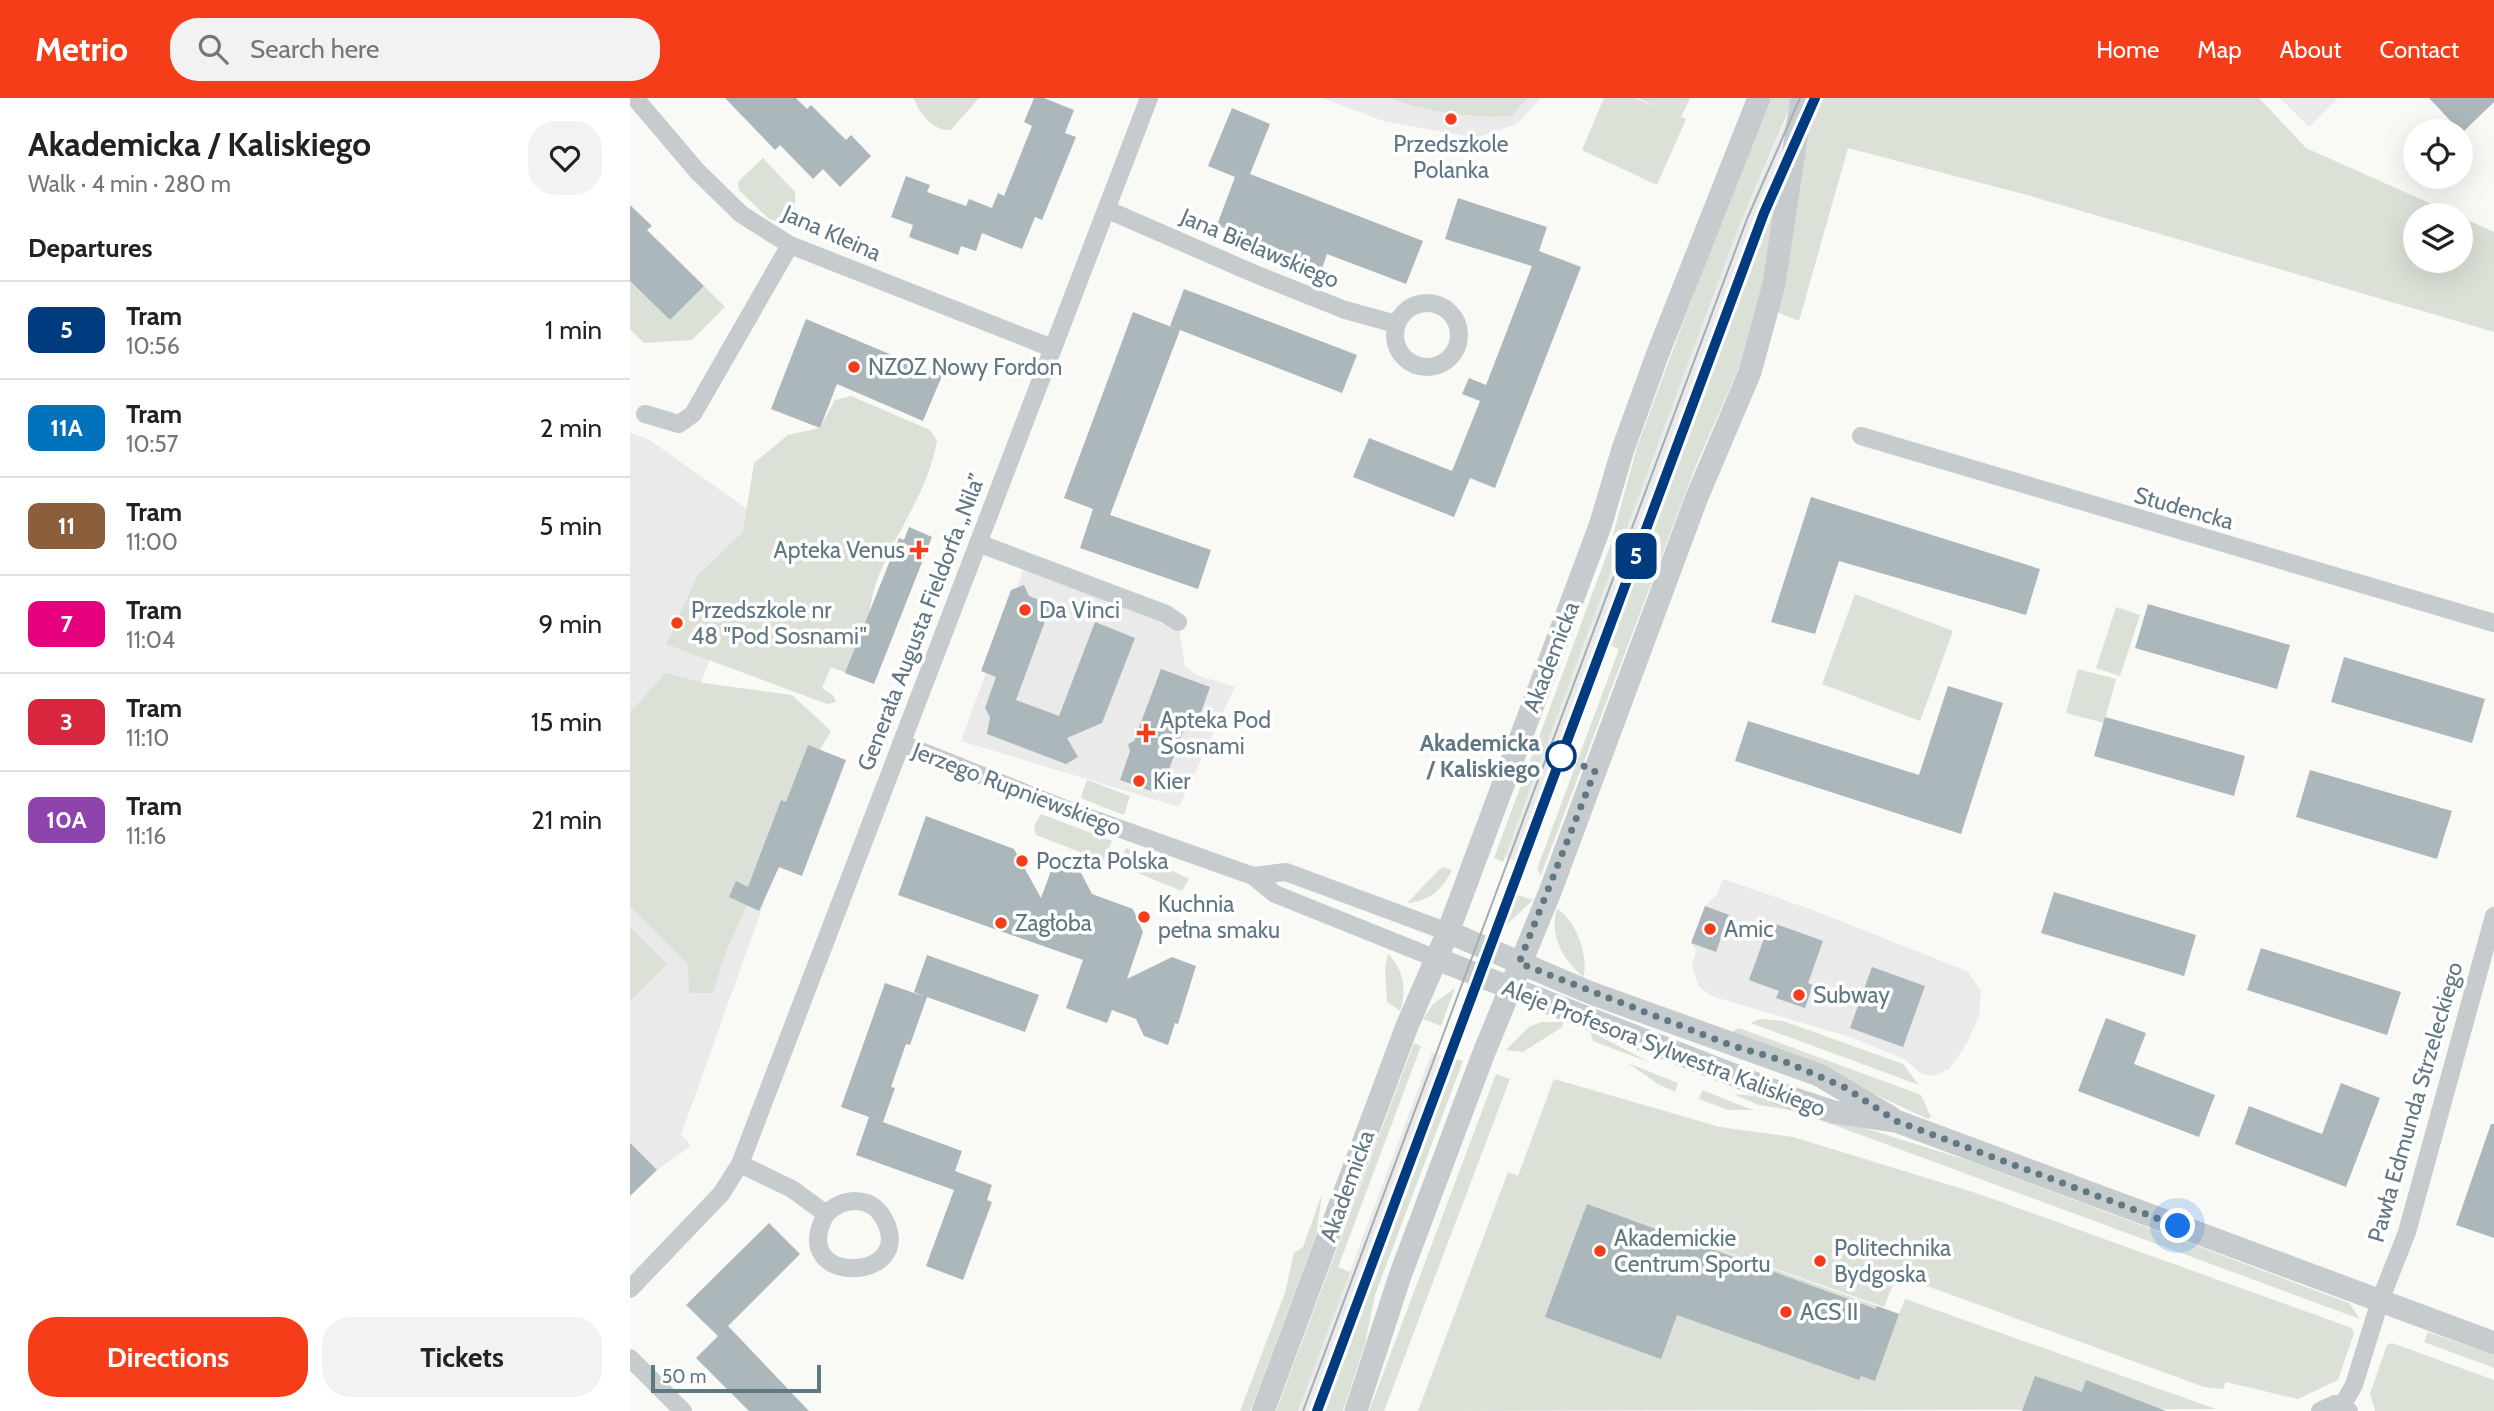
<!DOCTYPE html>
<meta charset="utf-8">
<style>
:root{--surface:#fff;--page:#f2f2f2;--text:#222;--muted:#767676;--line:#e0e0e0;--accent:#f53e19}
body{margin:0;font-family:Cabin,sans-serif;background:var(--page);color:var(--text);height:100vh;display:flex;flex-direction:column;font-size:26px;white-space:nowrap}
*{box-sizing:border-box;margin:0}
p{font-size:23px;color:var(--muted)}
.icon{flex:none;width:38px;height:38px;fill:none;stroke:currentColor;stroke-width:2;stroke-linecap:round;stroke-linejoin:round}
.map{position:relative;flex:1;overflow:hidden}
.drawer{display:flex;flex-direction:column;background:var(--surface);width:630px}
.drawer>*{flex:none}
.badge{padding:0 14px;border-radius:10px;font-size:24px;line-height:46px}
.buttons{position:absolute;left:1773px;top:21px;display:grid;gap:14px}
.buttons a{display:grid;place-items:center;width:70px;height:70px;border-radius:50%;background:var(--surface);box-shadow:0 7px 28px #0002;font-size:35px}
.scale{position:absolute;left:21px;bottom:18px;width:170px;box-sizing:border-box;padding-left:7px;border:4px solid #607784;border-top:0;font-size:19px;line-height:24px;white-space:nowrap;color:#607784;-webkit-text-stroke:5px #fff;paint-order:stroke}
.you{position:absolute;width:35px;height:35px;margin:-18px;border:5px solid #fff;border-radius:50%;background:#1a73e8;box-shadow:0 0 0 10px #1a73e833}
.map>.badge{position:absolute;translate:-50% -50%;box-shadow:0 0 0 4px #fff}
h2{padding:0 28px;font-size:26px;line-height:63px}
.round{display:grid;place-items:center;flex:none;width:74px;height:74px;border-radius:28px;background:var(--page)}
.summary{display:flex;align-items:center;justify-content:space-between;height:119px;padding:0 28px}
h1{font-size:33px;font-weight:700;line-height:52px}
.action{display:flex;gap:14px;margin-top:auto;padding:14px 28px}
.action a{flex:1;height:80px;border-radius:28px;background:var(--accent);color:#fff;font-size:28px;font-weight:700;line-height:80px;text-align:center}
.action a+a{background:var(--page);color:var(--text)}
ul{padding:0;list-style:none}
li{display:flex;align-items:center;gap:21px;height:98px;padding:0 28px;border-top:2px solid var(--line)}
li div{flex:1}
li b{display:block;font-size:26px}
li em{font-style:normal}
li .badge{min-width:77px;font-weight:700;text-align:center}
header{display:flex;align-items:center;gap:42px;box-sizing:border-box;height:98px;padding:0 35px;background:var(--accent);color:#fff}
header strong{font-size:33px}
nav{display:flex;gap:38px;margin-inline-start:auto;font-size:24px}
.search{width:490px;height:63px;background:var(--page);display:flex;align-items:center;gap:18px;box-sizing:border-box;padding:0 24px;border-radius:28px;color:var(--muted);font-size:26px}
main{display:flex;flex:1;min-height:0}
.map>svg:first-child{display:block}
.built{fill:#e9eae9}
.green{fill:#dbe1d6}
.building{fill:#acb7bc}
.lines{fill:none;stroke-linecap:round;stroke-linejoin:round}
.minor{stroke:#c6cbce;stroke-width:18}
.tertiary{stroke:#c6cbce;stroke-width:23}
.tram{stroke:#a5aeb3;stroke-width:2}
.line-casing{stroke:#fff;stroke-width:16}
.line{stroke:#003b80;stroke-width:10}
.walk{stroke:#607784;stroke-width:7;stroke-dasharray:0 12.6}
.poi-dot{fill:#f53e19;stroke:#fff;stroke-width:2.5}
.stop-dot{fill:#fff;stroke:#003b80;stroke-width:3.5}
.labels{text-anchor:middle;stroke-width:7;stroke-linejoin:round;paint-order:stroke}
.poi-label{font-size:23px;fill:#607784;stroke:#fff;text-anchor:start}
.street-label{font-size:23px;fill:#607784;stroke:#fff}
.stop-label{font-size:23px;font-weight:bold;fill:#607784;stroke:#fff;text-anchor:end}
</style>
<header>
<strong>Metrio</strong>
<div class="search"><svg class="icon" aria-label="search" viewBox="0 0 24 24"><circle cx="10" cy="10" r="6"/><path d="M15 15l6 6"/></svg>Search here</div>
<nav><a>Home</a><a>Map</a><a>About</a><a>Contact</a></nav>
</header>
<main>
<section class="drawer">
<div class="summary"><div><h1>Akademicka / Kaliskiego</h1><p>Walk · 4 min · 280 m</p></div><a class="round"><svg class="icon" aria-label="heart" viewBox="0 0 24 24"><path d="M12 20l-8-8c-3-5 5-10 8-4 3-6 11-1 8 4z"/></svg></a></div>
<h2>Departures</h2>
<ul>
<li><span class="badge" style="background:#003b80;color:#fff">5</span><div><b>Tram</b><p>10:56</p></div><em>1 min</em></li>
<li><span class="badge" style="background:#0072bc;color:#fff">11A</span><div><b>Tram</b><p>10:57</p></div><em>2 min</em></li>
<li><span class="badge" style="background:#8b5e3c;color:#fff">11</span><div><b>Tram</b><p>11:00</p></div><em>5 min</em></li>
<li><span class="badge" style="background:#e6007e;color:#fff">7</span><div><b>Tram</b><p>11:04</p></div><em>9 min</em></li>
<li><span class="badge" style="background:#d7263d;color:#fff">3</span><div><b>Tram</b><p>11:10</p></div><em>15 min</em></li>
<li><span class="badge" style="background:#8e44ad;color:#fff">10A</span><div><b>Tram</b><p>11:16</p></div><em>21 min</em></li>
</ul>
<div class="action"><a>Directions</a><a>Tickets</a></div>
</section>
<div class="map">
<svg width="1864" height="1313" viewBox="0 0 1864 1313">
<rect width="100%" height="100%" fill="#f9f9f6"/>
<path class="built" d="M693,0H911L887,26L846,40L753,23Z
M1650,0H1708L1679,29Z
M1163,6L1151,84L896,766L875,759L1109,128Z
M0,335L18,341L134,423L47,646L0,626Z
M396,465L548,524L555,568L566,577L605,589L549,709L331,643Z
M0,738L57,759L137,796L51,1037L61,1048L27,1072L0,1098Z
M1093,781L1180,811L1337,873L1351,893L1349,918L1336,947L1319,971L1304,978L1292,976L1274,961L1220,939L1081,898L1068,887L1062,868L1066,852L1061,845L1075,808L1087,797Z
M802,954L823,962L692,1313H668Z"/>
<path class="green" d="M284,0H349L321,32C303,33 289,16 284,0Z
M760,0H897L882,18C838,20 801,15 760,0Z
M974,0H1004L1026,9L1008,0H1060L1051,19L1056,21L1027,87L952,52Z
M1141,0H1164L1109,128L873,764L864,760L980,448L1007,349L1093,117Z
M1191,0H1629L1676,50L1826,117H1785V163H1830L1831,119L1864,134V234L1397,97L1218,50L1169,223L1147,214L1178,27Z
M133,60L165,94V111L153,125L139,121L109,92L108,84Z
M1151,84L1140,158L1110,267L1065,370L911,777L907,771L989,551L978,547Z
M0,183L40,222L74,188L95,209L62,242L14,245L0,231Z
M221,298L300,332L307,342C299,392 267,432 249,477C240,498 240,520 233,540C229,552 222,564 217,575L201,569L192,590L203,597L206,604L197,606L36,546L68,477L113,434L124,365L158,337L190,330L205,302Z
M1225,496L1323,533L1290,623L1192,586Z
M1486,509L1510,517L1490,578L1466,570Z
M1448,571L1486,581L1474,625L1436,615Z
M36,575L74,585L162,597L201,633L157,707L135,767L95,856L83,895H59L58,866L0,808V614Z
M457,682L500,698L494,717L453,701L451,699Z
M411,716L482,743L473,763L406,737L404,728Z
M496,750L559,781L552,793L488,767Z
M812,769L822,772C813,791 799,804 777,805Z
M885,796L903,802L873,830Z
M927,811C945,820 960,861 953,879C933,861 919,839 927,811Z
M0,829L37,866L0,903Z
M758,856C774,872 777,892 770,913L757,904L755,870Z
M825,890L811,928L793,921L803,906Z
M1130,921L1153,923L1273,966L1289,987L1121,925Z
M911,924H934L931,930L893,954L876,952L899,929Z
M1109,930L1291,997L1301,1019L1298,1021L1173,963L1104,937V932Z
M960,933L1021,965L963,943Z
M784,945L791,948L708,1169L720,1174L668,1313H646Z
M824,960L833,963L745,1197L735,1246L713,1313H692Z
M998,965L1048,985L1045,994L1028,986Z
M866,976L880,981L754,1313H739Z
M924,981L1090,1029L1163,1039L1349,1096L1722,1230L1724,1235L1708,1282L1668,1301L1596,1284L1593,1291L1574,1289L1267,1177L1254,1209L970,1109L1269,1216L1275,1201L1586,1311L788,1313L878,1074L888,1078Z
M1072,992L1123,1012H1098L1069,1001Z
M1103,996L1135,999L1343,1064L1719,1205L1730,1221L1242,1041L1165,1013L1129,1007Z
M692,1096L686,1138L620,1313H610L655,1195L664,1155L673,1149Z
M1798,1234L1864,1257V1270L1794,1244Z
M1762,1245L1864,1282V1313H1745L1740,1296L1757,1247Z"/>
<path class="building" d="M95,0H166L177,11L181,7L216,42L221,37L241,58L210,89L193,71L183,81L150,47L145,52Z
M404,0H414L444,12L435,35L446,39L412,122L405,119L392,151L352,135L346,153L331,148L328,157L279,139L283,127L261,119L276,78L300,87L297,94L336,108L339,101L362,110L368,95L374,98L402,28L394,24Z
M1799,0H1864V4L1832,35Z
M602,10L640,26L620,76L793,143L776,186L697,156L692,170L587,127L605,79L578,68Z
M828,100L917,129L909,153L951,169L865,390L840,380L824,419L723,379L739,340L822,373L850,303L832,296L839,280L856,287L902,168L815,141Z
M0,107L22,128L17,132L74,188L40,222L0,183Z
M554,191L727,257L712,295L550,232L480,417L581,452L568,491L450,450L463,411L434,400L503,214L544,230L540,228Z
M176,221L312,278L293,323L207,286L190,330L141,311Z
M1181,399L1410,471L1396,517L1209,463L1185,536L1141,524Z
M279,429L302,439L244,586L215,575L269,440L274,442Z
M394,487L399,498L421,507L386,602L429,618L465,524L505,540L472,625L437,640L448,659L436,666L357,636L360,619L355,610L366,579L351,573L381,492Z
M1518,506L1660,547L1647,591L1505,550Z
M1714,559L1855,601L1842,645L1701,604Z
M531,571L580,589L564,634L554,631L532,690L524,694L490,682L500,653L498,646L504,643Z
M1318,588L1373,605L1331,736L1105,663L1118,623L1289,677Z
M1475,619L1615,658L1604,698L1464,658Z
M178,647L216,662L172,778L149,769L129,813L99,799L106,783L118,789L151,702L156,704Z
M1680,672L1822,713L1807,761L1666,719Z
M296,718L384,751L411,800L424,765L451,775L462,796L503,811L513,834L497,881L542,859L566,868L548,926L545,925L538,947L514,938L506,921L482,912L477,925L436,910L453,862L268,797Z
M1424,794L1566,837L1554,878L1411,835Z
M1075,808L1099,817L1086,854L1061,845Z
M1140,824L1193,843L1178,885L1183,887L1175,910L1146,900L1149,893L1119,882Z
M1631,850L1771,894L1757,937L1617,892Z
M297,857L409,897L395,934L297,899L280,947L276,946L261,989L265,990L253,1024L211,1009L255,885L293,898L284,894Z
M1242,869L1295,888L1273,949L1220,930Z
M1476,920L1516,935L1504,966L1585,997L1569,1039L1448,993Z
M1711,985L1750,1000L1716,1089L1605,1046L1619,1008L1692,1036Z
M239,1019L332,1053L325,1073L362,1087L357,1102L362,1104L333,1182L296,1168L324,1092L226,1057Z
M1861,1026H1864V1140L1826,1127Z
M0,1045L27,1072L0,1098Z
M957,1106L1246,1211L1247,1208L1269,1216L1245,1283L1231,1278L1229,1282L1047,1217L1031,1261L915,1219Z
M139,1125L170,1156L98,1228L179,1313H119L66,1260L88,1238L56,1207Z
M1405,1278L1452,1294L1456,1282L1536,1313H1392Z"/>
<g class="lines">
<path class="minor" d="M5,0L67,73L111,116L160,147L422,250
M478,112L625,176L715,212L766,226
M765 237a32 32 0 1 1 64 0a32 32 0 1 1-64 0Z
M15,316L49,326L63,316L160,147
M1231,338L1864,525
M348,445L536,516L548,524
M271,645L443,714L623,778L645,796L807,861
M623,778L656,774L818,834
M110,1066L162,1091L196,1116C155,1190 289,1185 254,1121C241,1097 214,1099 196,1116
M0,1191L91,1096L110,1066L519,0
M0,1260L53,1313
M1712,1308L1724,1287L1750,1203L1777,1134L1864,818
M1690,1313L1705,1306L1719,1313"/>
<path class="tertiary" d="M818,834L961,895L1189,977L1260,1019
M807,861L1170,1003L1204,1014L1266,1023L1864,1245
M633,1313L777,928L818,834L970,428L993,351L1028,255L1129,0
M726,1313L770,1178L853,957L920,794L1067,399L1120,274L1144,186L1172,0"/>
<path class="tram" d="M673,1313L1117,121L1170,0
M687,1313L1134,115L1185,0"/>
</g>
<g class="lines">
<defs>
<path id="line" d="M687,1313L1134,115L1185,0"/>
</defs>
<use href="#line" class="line-casing"/>
<use href="#line" class="line"/>
<path class="walk" d="M931,658L965,673L889,865L1100,947L1151,962L1216,990L1266,1023L1548,1128"/>
</g>
<g class="poi-dot">
<circle cx="821" cy="21" r="7"/>
<circle cx="224" cy="269" r="7"/>
<path d="M285.5 441.5h7v7h7v7h-7v7h-7v-7h-7v-7h7z"/>
<circle cx="395" cy="512" r="7"/>
<circle cx="47" cy="525" r="7"/>
<path d="M512.5 624.5h7v7h7v7h-7v7h-7v-7h-7v-7h7z"/>
<circle cx="509" cy="683" r="7"/>
<circle cx="392" cy="763" r="7"/>
<circle cx="514" cy="819" r="7"/>
<circle cx="371" cy="825" r="7"/>
<circle cx="1080" cy="831" r="7"/>
<circle cx="1169" cy="897" r="7"/>
<circle cx="970" cy="1153" r="7"/>
<circle cx="1190" cy="1163" r="7"/>
<circle cx="1156" cy="1214" r="7"/>
</g>
<circle class="stop-dot" cx="931" cy="658" r="14"/>
<g class="labels">
<g class="poi-label">
<text x="821" y="54" text-anchor="middle">Przedszkole<tspan x="821" dy="26">Polanka</tspan></text>
<text x="238" y="277">NZOZ Nowy Fordon</text>
<text x="275" y="460" text-anchor="end">Apteka Venus</text>
<text x="61" y="520">Przedszkole nr<tspan x="61" dy="26">48 "Pod Sosnami"</tspan></text>
<text x="409" y="520">Da Vinci</text>
<text x="530" y="630">Apteka Pod<tspan x="530" dy="26">Sosnami</tspan></text>
<text x="523" y="691">Kier</text>
<text x="406" y="771">Poczta Polska</text>
<text x="528" y="814">Kuchnia<tspan x="528" dy="26">pełna smaku</tspan></text>
<text x="385" y="833">Zagłoba</text>
<text x="1094" y="839">Amic</text>
<text x="1183" y="905">Subway</text>
<text x="984" y="1148">Akademickie<tspan x="984" dy="26">Centrum Sportu</tspan></text>
<text x="1204" y="1158">Politechnika<tspan x="1204" dy="26">Bydgoska</tspan></text>
<text x="1170" y="1222">ACS II</text>
</g>
<g class="street-label">
<text transform="translate(202 135) rotate(24)" y="8">Jana Kleina</text>
<text transform="translate(630 150) rotate(23)" y="8">Jana Bielawskiego</text>
<text transform="translate(1554 410) rotate(16)" y="8">Studencka</text>
<text transform="translate(291 524) rotate(-69)" y="8">Generała Augusta Fieldorfa „Nila”</text>
<text transform="translate(921 559) rotate(-69)" y="8">Akademicka</text>
<text transform="translate(387 691) rotate(21)" y="8">Jerzego Rupniewskiego</text>
<text transform="translate(1034 950) rotate(21)" y="8">Aleje Profesora Sylwestra Kaliskiego</text>
<text transform="translate(1785 1004) rotate(-74)" y="8">Pawła Edmunda Strzeleckiego</text>
<text transform="translate(717 1088) rotate(-70)" y="8">Akademicka</text>
</g>
<g class="stop-label">
<text x="910" y="653">Akademicka<tspan x="910" dy="26">/ Kaliskiego</tspan></text>
</g>
</g>
</svg>
<div class="buttons">
<a><svg class="icon" aria-label="locate" viewBox="0 0 24 24"><circle cx="12" cy="12" r="6"/><path d="M12 2v4M12 18v4M2 12h4M18 12h4"/></svg></a>
<a><svg class="icon" aria-label="layers" viewBox="0 0 24 24"><path d="M12 4l9 5-9 5-9-5zM3 14l9 5 9-5"/></svg></a>
</div>
<div class="scale">50 m</div>
<div class="you" style="left:1548px;top:1128px"></div>
<b class="badge" style="left:1006px;top:458px;background:#003b80;color:#fff">5</b>
</div>
</main>
